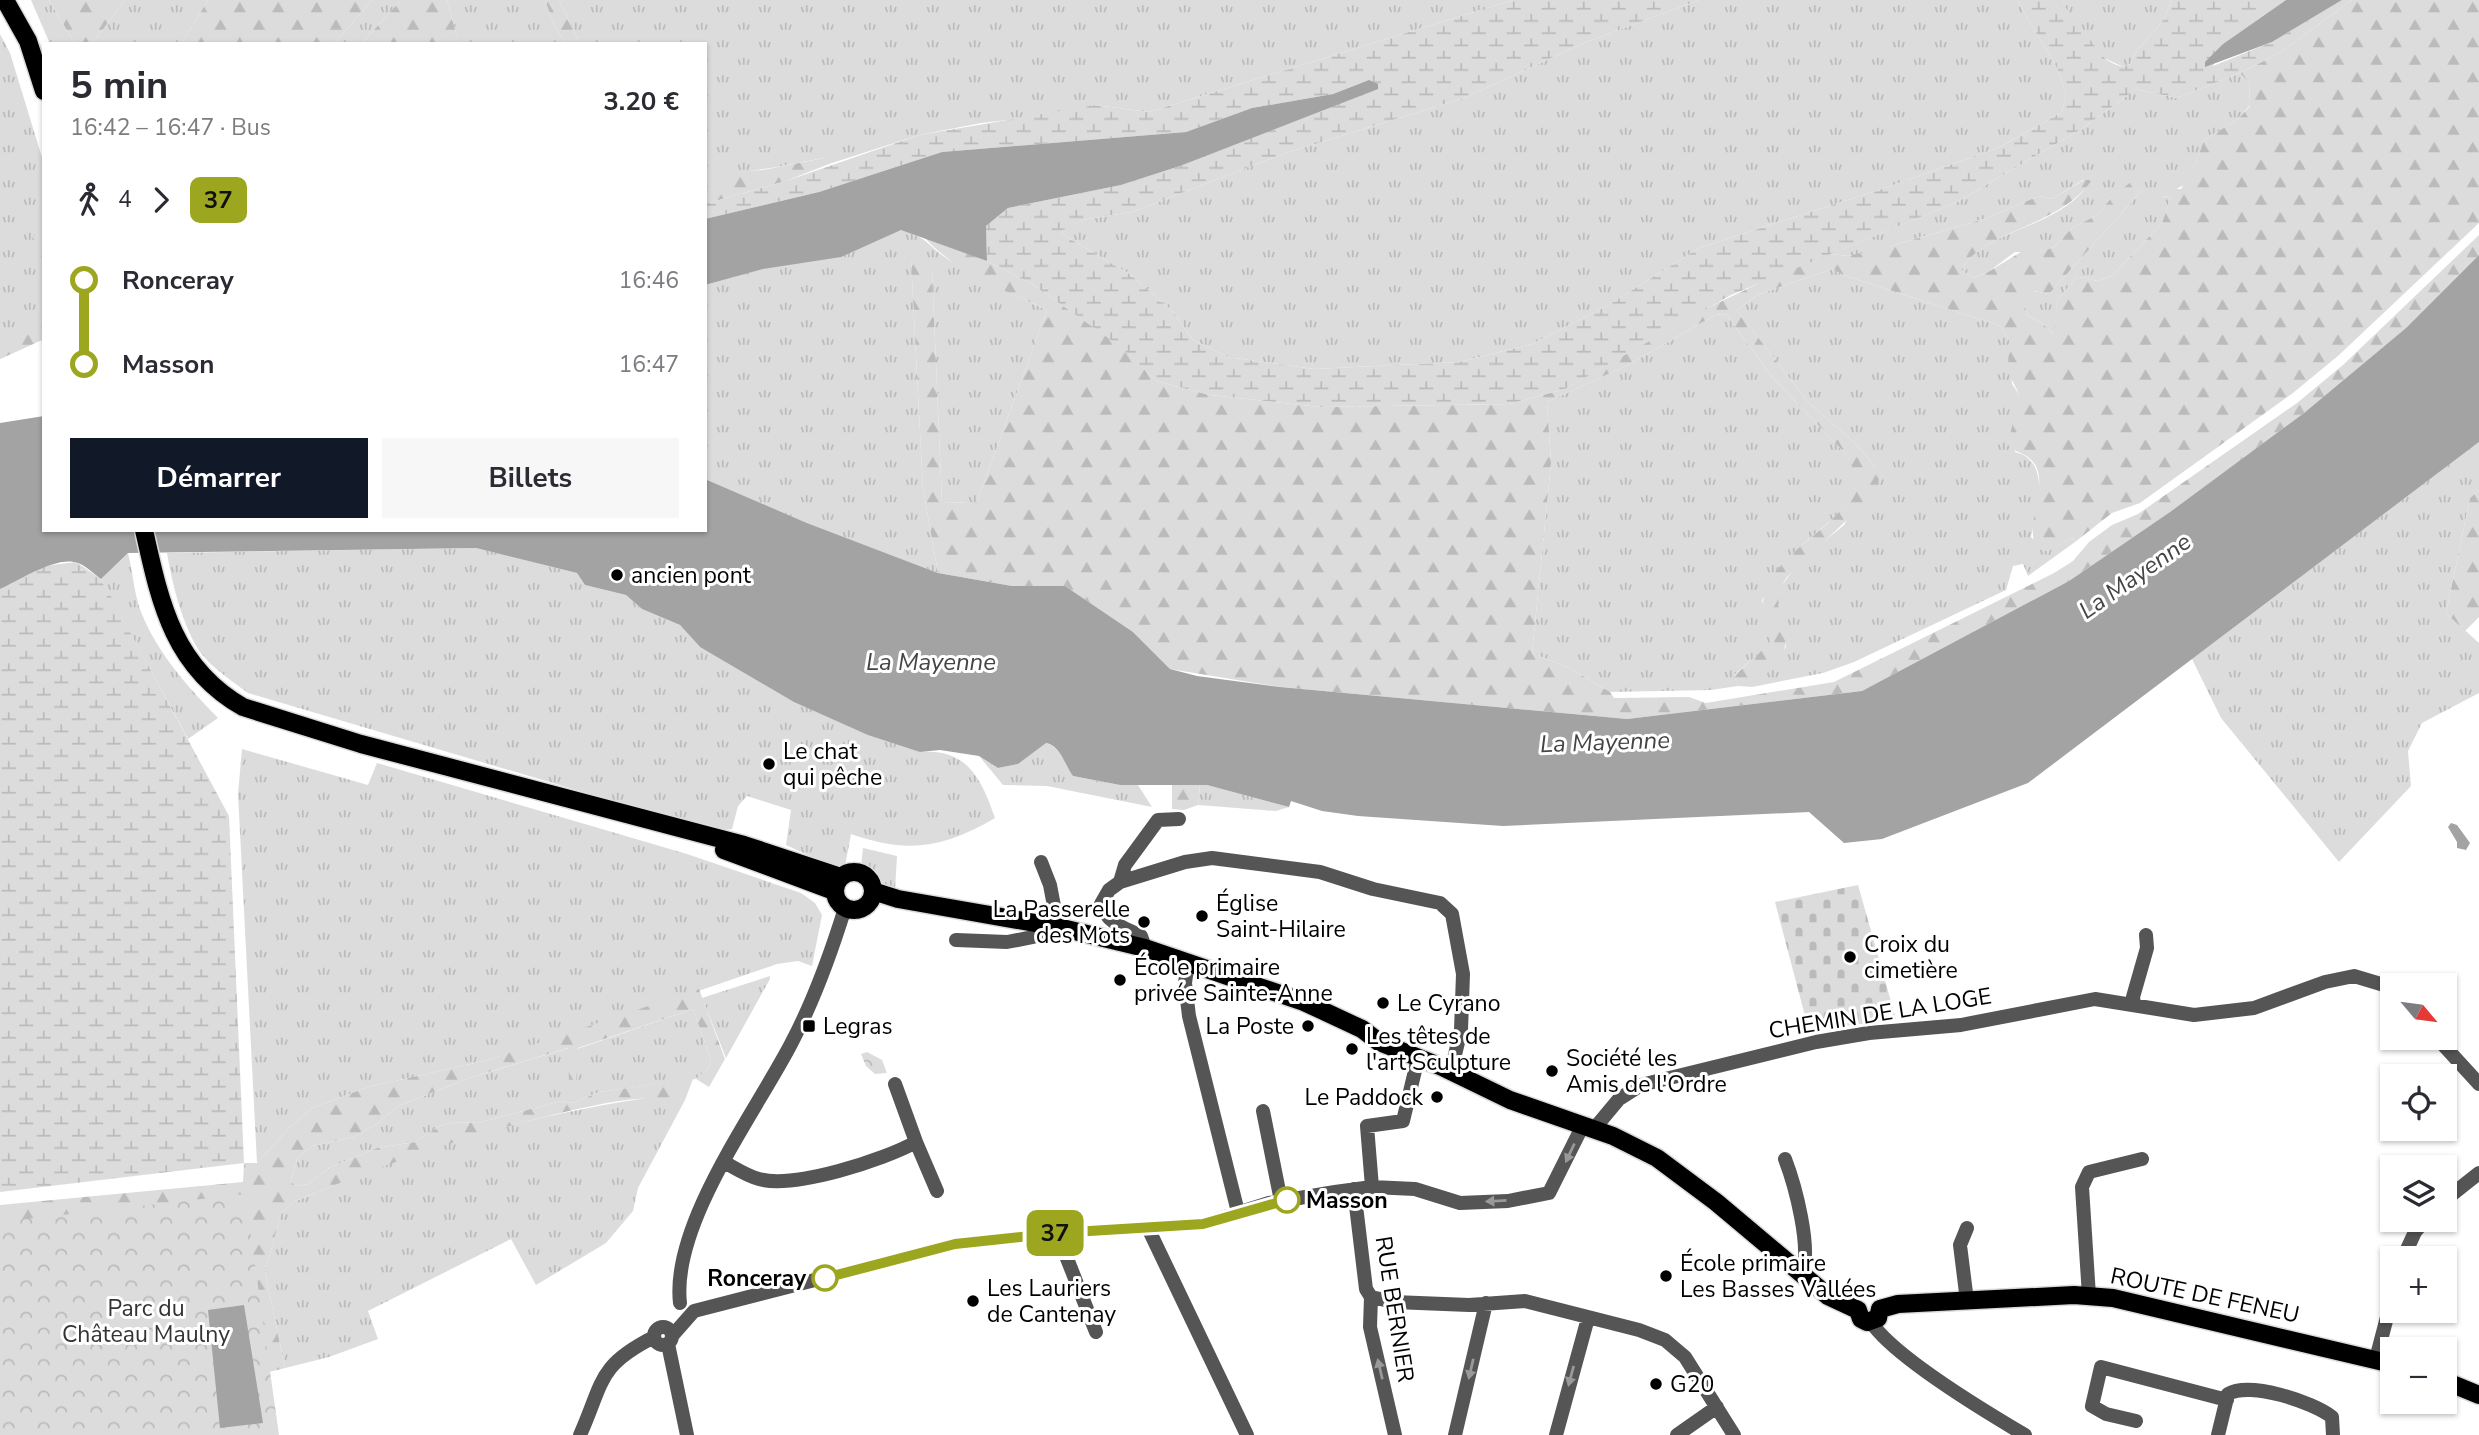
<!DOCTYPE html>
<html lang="fr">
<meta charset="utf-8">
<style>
:root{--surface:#fff;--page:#f7f7f7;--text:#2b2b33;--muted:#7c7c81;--accent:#111827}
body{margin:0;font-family:"Nunito Sans",sans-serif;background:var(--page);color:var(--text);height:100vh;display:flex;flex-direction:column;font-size:26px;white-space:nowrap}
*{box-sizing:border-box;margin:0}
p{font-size:23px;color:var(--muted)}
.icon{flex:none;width:38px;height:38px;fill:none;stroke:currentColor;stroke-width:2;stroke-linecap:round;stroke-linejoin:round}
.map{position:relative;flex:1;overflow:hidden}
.panel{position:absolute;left:42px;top:42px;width:665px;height:490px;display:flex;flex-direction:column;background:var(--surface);border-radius:0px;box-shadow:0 2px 5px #0004}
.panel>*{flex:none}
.badge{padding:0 14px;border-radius:10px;font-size:24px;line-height:46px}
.needle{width:46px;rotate:119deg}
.controls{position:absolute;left:2380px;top:973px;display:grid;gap:14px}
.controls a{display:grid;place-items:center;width:77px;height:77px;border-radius:0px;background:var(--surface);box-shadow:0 2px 5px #0004;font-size:35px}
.map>.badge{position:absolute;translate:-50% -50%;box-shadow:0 0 0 4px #fff}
.legs{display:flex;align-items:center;gap:10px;height:77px;padding:0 28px;font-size:23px}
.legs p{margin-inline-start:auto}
.headline{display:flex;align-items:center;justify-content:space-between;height:119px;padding:0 28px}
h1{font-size:38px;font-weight:700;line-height:52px}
.button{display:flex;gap:14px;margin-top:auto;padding:14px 28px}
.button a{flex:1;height:80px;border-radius:0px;background:var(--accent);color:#fff;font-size:28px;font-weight:700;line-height:80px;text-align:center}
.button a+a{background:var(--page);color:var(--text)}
ul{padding:0 28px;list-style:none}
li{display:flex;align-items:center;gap:24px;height:84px;font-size:26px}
li i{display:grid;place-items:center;width:10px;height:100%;margin:0 9px;background:currentColor}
li i::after{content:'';width:18px;height:18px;margin:-9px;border:5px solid;border-radius:50%;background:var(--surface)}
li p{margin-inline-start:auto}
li:first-child i{background:linear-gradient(#0000 50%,currentColor 0)}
li:last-child i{background:linear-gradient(currentColor 50%,#0000 0)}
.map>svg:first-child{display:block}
.grass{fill:url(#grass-tufts)}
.forest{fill:url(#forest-firs)}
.wetland{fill:url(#wetland-marsh)}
.cemetery{fill:url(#cemetery-stones)}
.park{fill:url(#park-crowns)}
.water{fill:#a3a3a3}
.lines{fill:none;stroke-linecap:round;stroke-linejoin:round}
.major-casing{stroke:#dbdbdb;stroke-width:21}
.minor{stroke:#555;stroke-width:14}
.major{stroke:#000;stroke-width:18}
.oneway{fill:#999}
.line-1-casing{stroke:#fff;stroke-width:16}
.line-1{stroke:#9ca61f;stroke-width:10}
.poi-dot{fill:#000;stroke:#fff;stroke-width:2.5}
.stop-1-dot{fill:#fff;stroke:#9ca61f;stroke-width:3.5}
.labels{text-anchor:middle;stroke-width:6;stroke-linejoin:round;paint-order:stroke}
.poi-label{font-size:23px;fill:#000;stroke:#fff;text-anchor:start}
.street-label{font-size:23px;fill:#000;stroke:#fff}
.stop-label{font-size:23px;font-weight:bold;fill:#000;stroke:#fff;text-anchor:start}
.park-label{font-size:23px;fill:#333;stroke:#fff}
.water-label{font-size:24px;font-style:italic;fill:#444;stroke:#fff}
</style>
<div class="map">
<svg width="2479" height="1435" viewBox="0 0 2479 1435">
<defs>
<pattern id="grass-tufts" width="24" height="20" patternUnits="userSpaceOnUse" patternTransform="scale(1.75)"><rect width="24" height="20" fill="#dcdcdc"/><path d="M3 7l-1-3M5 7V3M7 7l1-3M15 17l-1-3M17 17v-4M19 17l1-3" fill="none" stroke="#bbb"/></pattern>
<pattern id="forest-firs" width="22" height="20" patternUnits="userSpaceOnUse" patternTransform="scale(1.75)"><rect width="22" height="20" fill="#dcdcdc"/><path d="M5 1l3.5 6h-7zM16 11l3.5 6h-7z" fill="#bbb"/></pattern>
<pattern id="wetland-marsh" width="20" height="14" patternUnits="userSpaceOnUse" patternTransform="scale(1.75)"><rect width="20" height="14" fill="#dcdcdc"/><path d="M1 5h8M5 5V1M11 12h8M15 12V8" fill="none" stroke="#bbb"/></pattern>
<pattern id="cemetery-stones" width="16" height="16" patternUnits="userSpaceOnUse" patternTransform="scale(1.75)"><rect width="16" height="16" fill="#dcdcdc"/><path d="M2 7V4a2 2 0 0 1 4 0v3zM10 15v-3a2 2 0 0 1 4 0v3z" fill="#bbb"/></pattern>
<pattern id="park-crowns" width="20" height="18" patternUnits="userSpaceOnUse" patternTransform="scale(1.75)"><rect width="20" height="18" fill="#dcdcdc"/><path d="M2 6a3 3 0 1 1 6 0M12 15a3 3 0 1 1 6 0" fill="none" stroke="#bbb"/></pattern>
</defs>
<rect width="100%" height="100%" fill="#fff"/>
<path class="grass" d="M31,0H49L75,44H50Z
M125,0H208L181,44H92Z
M372,0H401L361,44H334Z
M447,0H545L554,25L566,44H459Z
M559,0H1513L1149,112L1095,105L1049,115L981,123L919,135L829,164L823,158C784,166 746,174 705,173V44H580Z
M1699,0H2017L2057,68L2066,94L2062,112L2000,147L1888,187L1699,248L1607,306L1532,344L1459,362L1314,369L1228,357L1193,340L1173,312L1131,275L1062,234L1063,229L1082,220L1132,212L1286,153L1464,98L1584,43Z
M2063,0H2171C2164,31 2141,37 2130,64L2123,67L2098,55L2085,32L2067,14Z
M0,34L10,53L44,164V339L0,359Z
M2240,73L2249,83L2250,105L2238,119L2204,140L2195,165L2184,185L2161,197L2171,196L2162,223L2113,275L2097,281L2083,277L2075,279L2057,301L2055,336L2042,323L2028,316L2025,307L2033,291L2049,294L2143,189L2112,197L2097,215L2072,228L2054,247L2039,252H2015L1988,272L1973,278L1961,270C1984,228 2063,229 2091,180H2083L2052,199L2039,196L1984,219L1866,253L1848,256L1830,254L1957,202L2083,128L2136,89L2177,98Z
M901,230C932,239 927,247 951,261C982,279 1014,295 1047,310L977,502L942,503L932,270L911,260L923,489L938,573L807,523L705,479V285Z
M1832,269L1843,275L2001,326L2009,340L2012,384L2019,394L2015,452C2052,461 2037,509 2031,537L2047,551L2073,538L2075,542L2028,576L2023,564L2013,566L2006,590L1854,662L1823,673L1752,687L1786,647L1778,611V591L1799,562L1844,525L1876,468L1857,445L1808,402L1737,310L1757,295Z
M1726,314L1773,378L1842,450L1860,475C1851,516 1810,531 1786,562C1777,574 1770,587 1762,600L1770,631V644L1734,675L1738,686L1711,690L1610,692L1571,669L1532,653L1551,463L1547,402L1628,365L1715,315Z
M2479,442V490L2470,498L2446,613L2479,643V693L2422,723L2408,751L2411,786L2339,862L2221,718L2192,659Z
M476,548L577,573L585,585L626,595L642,609L680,625L700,647L920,752C967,748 981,778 995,818C944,848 907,854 851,834L845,866L829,865L786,845L791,810L747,796L738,806L732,829L715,831L248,693C231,680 207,665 196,646C181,619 172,583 167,553Z
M128,553C133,572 134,594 141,612C158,654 187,686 218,718L188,739L101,579Z
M1045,743C1061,746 1064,764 1073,776L1120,785H1138L1152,807L1047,786L1003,785L979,756L998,768L1018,764Z
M242,749L368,785L377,763L687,854L801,893L815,903L822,915L812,966L798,961L777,964L602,1024L488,1060L368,1087L312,1108L291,1126L257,1163L238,794Z
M1200,785H1207L1289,807L1276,811L1198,805Z
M863,848L897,856L895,890L885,886L861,868Z
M770,976V979L726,1058L702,998Z
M693,1009L711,1060L708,1069L696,1079L599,1092L573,1103L561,1101L478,1123L453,1122L440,1126L415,1142L377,1148L329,1168L308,1184L295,1186L291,1180L298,1157L312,1146L354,1137L375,1125L398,1106L472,1077L569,1048V1081L577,1049Z
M659,1096L685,1100L638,1188L633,1211L606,1243L536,1285L511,1239L368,1311L378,1339L329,1357L285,1368L265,1272L281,1214L293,1202C328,1188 362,1172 398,1159C482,1129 571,1109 659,1096Z"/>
<path class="forest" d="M49,0H125L92,44H75Z
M208,0H372L334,44H181Z
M401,0H447L459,44H361Z
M545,0H559L580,44H566L554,25Z
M2352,0H2479V223L2339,355L2293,393L2140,503L2112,513L2075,542L2073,538L2048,551L2037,549C2023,524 2050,485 2034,463C2027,453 2017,454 2008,445L2019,394L2008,372L2009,340L2001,326L1843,275L1832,269L1757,295L1737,310L1808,402L1857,445L1876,468L1878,484L1872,496L1787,577C1765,611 1792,624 1784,650C1780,664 1762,677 1752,687L1738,686L1734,676L1770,643C1770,629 1760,609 1764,596C1778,544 1848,529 1859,475L1842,450L1773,378L1726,314L1715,315L1628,365L1547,402L1551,463L1532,653L1571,669L1610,692L1614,698L1689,697L1706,703L1834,682L2054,573L2073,561L2089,542L2112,525L2138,514L2297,403L2343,365L2479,235V255L2406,328L2304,413L2170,512L2069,581L1862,691L1627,719L1280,687L1170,669L1133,632L1065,586H1012L938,573L923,489L911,260L925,261L932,270L942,503L977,502L1047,310C1005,290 956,273 924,237L987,261L1032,284L1122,347L1156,381L1210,395L1320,407L1509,404L1565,389L1697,313L1789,269L1830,254L1848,256L1894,245L1984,219L2039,196L2052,199L2084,180H2092C2060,227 1983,230 1961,270L1973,278L1988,272L2029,247L2039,252L2054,247L2072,228L2097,215L2112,197L2136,178L2142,179L2143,189L2049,294L2034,291L2025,307L2028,316L2042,323L2054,335L2057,301L2075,279L2083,277L2097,281L2113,275L2162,223L2171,196L2159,197L2173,189H2181L2195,165L2204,140L2238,119L2250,106L2249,83L2240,73L2281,52Z
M824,158L829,164L786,181L705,204V173L763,170Z
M44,223V278L32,238Z
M44,316V339L0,359C0,323 18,330 44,316Z
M2479,490V617L2465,631L2446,613L2470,498Z
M1172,785H1200L1198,805L1184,810L1172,809Z
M699,989L725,1059L709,1087L696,1079L708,1069L711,1060L693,1009L578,1048L576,1080L569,1082L568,1048L472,1077L398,1106L375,1125L354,1137L312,1146L298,1157L291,1180L295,1186L308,1184L329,1168L377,1148L415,1142L440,1126L453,1122L478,1123L561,1101L573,1103L599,1092L693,1079L685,1100C641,1093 595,1105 552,1115C461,1137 380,1166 293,1202L281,1214L265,1272L285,1368L269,1372L259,1303L0,1319V1205L243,1182L244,1163H257L291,1126L312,1108L368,1087L488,1060Z"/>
<path class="wetland" d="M1513,0H1699L1584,43L1464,98L1286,153L1132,212L1082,220L1063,230L1062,234L1131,275L1173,312L1193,340L1228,357L1314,369L1459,362L1532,344L1607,306L1699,248L1888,187L2000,147L2062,112L2066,94L2057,68L2017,0H2063C2068,16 2077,20 2086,33C2098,50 2101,61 2123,67L2130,64C2141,37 2164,31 2171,0H2286L2223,44L2213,66L2272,42L2342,0H2352L2281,52L2240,73L2177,98L2136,89L2083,128L1957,202L1731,295L1565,389L1509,404L1320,407L1210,395L1156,381L1121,347L1032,284L987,261L986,226L1008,208L1121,185L1180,166L1293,120L1369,80L1333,94L1252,108L1186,132L942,152L819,192L705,219V204L786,181L919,135L1095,105L1149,112Z
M76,562L101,579L107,589L229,816L244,1163L0,1192V589L44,566Z"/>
<path class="cemetery" d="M1858,885L1896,1019L1809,1031L1775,902Z"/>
<path class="park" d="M867,1052L882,1060L887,1073L875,1074L866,1066L861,1054Z
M245,1194L279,1435H0V1222Z"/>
<path class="water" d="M2286,0H2342L2272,42L2205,67V62L2223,44Z
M1369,80L1378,84V89L1180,166L1121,185L1008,208L986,226L987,261L901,230L841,257L763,269L705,285V219L819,192L942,152L1186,132L1252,108L1333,94Z
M2479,255V442L2028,783L1882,839L1844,843L1809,812L1503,826L1358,816L1322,811L1291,801L1289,807L1207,785H1120L1073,776C1064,764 1061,746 1046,743L1018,764L998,768L979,756L940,750L920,752L868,735L794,702L700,647L680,625L642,609L626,595L585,585L577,573L476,548L128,553L101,579C94,574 86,566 78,563C57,555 20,580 0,589V423L44,416V530H705V479L807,523L938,573L1012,586H1065L1133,632L1170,669L1197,676L1280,687L1627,719L1862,691L2069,581L2170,512L2304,413L2406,328Z
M2451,823L2457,825L2470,843L2466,850L2457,848V842L2448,827Z
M244,1305L263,1423L220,1428L208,1310Z"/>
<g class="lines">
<defs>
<path id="major" d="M5,0L28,41L44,91
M144,530C160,602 173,667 243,707L361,744L744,845L841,877
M724,850L834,891
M835 891a19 19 0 1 1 38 0a19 19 0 1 1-38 0Z
M873,891L898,899L1058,927L1145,948L1304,1002L1362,1029L1379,1042L1442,1067L1510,1100L1613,1136L1657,1158L1716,1202L1828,1296L1858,1310
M1880,1309L1898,1304L2074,1295L2113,1298L2392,1364
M1858,1310L1861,1319L1867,1322L1878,1318L1880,1309
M2445,1381L2479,1395"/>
</defs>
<use href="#major" class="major-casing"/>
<path class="minor" d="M1041,862L1050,885L1058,927
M1120,882L1125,865L1158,820L1179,819
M956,940L1007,942L1038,936L1039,924
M1145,948L1141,936C1125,928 1106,923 1101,904L1109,890L1120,882L1185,862L1212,858L1320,872L1373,889L1440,903L1452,914L1463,974L1461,1030L1451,1071
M1188,961L1185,983L1189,1016L1238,1212
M2134,1004L2133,997L2147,948L2146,935
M2437,1038L2479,1084
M1263,1111L1281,1201
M1594,1129L1619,1099L1641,1085L1816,1042L1869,1033L1961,1025L2095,999L2194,1015L2254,1008L2325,982L2354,976L2384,985L2392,992
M916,1142L937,1191
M1785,1159C1795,1185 1812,1248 1802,1274
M724,1162C735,1168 747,1176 759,1179C794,1189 884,1160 916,1142L895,1084
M1372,1187L1367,1126L1403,1121L1418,1058
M1354,1189L1366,1289L1371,1297L1370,1327L1395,1435
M2445,1200L2479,1173
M1148,1228L1247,1435
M1967,1228L1960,1245L1967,1301
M1057,1233L1096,1332
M2403,1258L2415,1232L2425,1220
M2089,1296L2082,1187L2089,1172L2142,1159
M1371,1297L1394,1302L1469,1305L1525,1301L1639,1330L1665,1340L1685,1357L1734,1435
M680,1303C671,1224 756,1112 792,1042C814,1000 831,953 845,908
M694,1311L955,1244L1057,1233L1203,1224L1269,1203L1335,1192L1372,1187L1415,1189L1460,1203L1508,1201L1549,1193L1583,1125
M1871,1322C1894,1357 1986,1412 2025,1435
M654 1336a9 9 0 1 1 18 0a9 9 0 1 1-18 0Z
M672,1336L694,1311
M668,1344L687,1435
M2376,1359L2392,1298
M2136,1421L2106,1414L2092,1406L2101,1367L2227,1400
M580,1435C604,1381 597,1366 654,1337
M1455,1435L1486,1303
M1556,1435L1588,1318
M1677,1435L1717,1407
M2218,1435L2228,1394C2250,1381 2313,1402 2332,1417L2333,1435"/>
<use href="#major" class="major"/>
</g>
<defs><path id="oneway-solid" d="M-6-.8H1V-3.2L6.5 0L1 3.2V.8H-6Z" transform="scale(1.75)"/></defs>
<g class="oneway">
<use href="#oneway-solid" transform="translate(1570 1153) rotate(115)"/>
<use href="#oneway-solid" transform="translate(1496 1201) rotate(177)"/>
<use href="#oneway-solid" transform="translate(1380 1369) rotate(-103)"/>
<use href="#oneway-solid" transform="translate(1471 1369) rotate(103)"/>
<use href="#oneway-solid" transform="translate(1571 1376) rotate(105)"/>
</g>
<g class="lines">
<defs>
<path id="line-1" d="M825,1278L955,1244L1057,1233L1203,1224L1287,1200"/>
</defs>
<use href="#line-1" class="line-1-casing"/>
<use href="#line-1" class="line-1"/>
</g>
<g class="poi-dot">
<circle cx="617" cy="575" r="7"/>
<circle cx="769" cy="764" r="7"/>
<circle cx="1202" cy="916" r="7"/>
<circle cx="1144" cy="922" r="7"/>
<circle cx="1850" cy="957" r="7"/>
<circle cx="1120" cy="980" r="7"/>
<circle cx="1383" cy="1003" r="7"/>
<rect x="802" y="1019" width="14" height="14" rx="3.5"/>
<circle cx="1308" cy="1026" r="7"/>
<circle cx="1352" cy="1049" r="7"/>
<circle cx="1552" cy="1071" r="7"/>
<circle cx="1437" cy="1097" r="7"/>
<circle cx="1666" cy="1276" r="7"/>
<circle cx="973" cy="1301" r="7"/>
<circle cx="1656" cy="1384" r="7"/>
</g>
<g class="stop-1-dot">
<circle cx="1287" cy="1200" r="12"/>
<circle cx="825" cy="1278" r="12"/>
</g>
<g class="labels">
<g class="poi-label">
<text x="631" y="583">ancien pont</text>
<text x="783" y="759">Le chat<tspan x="783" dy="26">qui pêche</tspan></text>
<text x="1216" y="911">Église<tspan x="1216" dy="26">Saint-Hilaire</tspan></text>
<text x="1130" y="917" text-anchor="end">La Passerelle<tspan x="1130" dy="26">des Mots</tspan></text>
<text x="1864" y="952">Croix du<tspan x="1864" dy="26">cimetière</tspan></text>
<text x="1134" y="975">École primaire<tspan x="1134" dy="26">privée Sainte-Anne</tspan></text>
<text x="1397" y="1011">Le Cyrano</text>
<text x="823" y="1034">Legras</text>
<text x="1294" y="1034" text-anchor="end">La Poste</text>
<text x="1366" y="1044">Les têtes de<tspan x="1366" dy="26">l'art Sculpture</tspan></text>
<text x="1566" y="1066">Société les<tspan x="1566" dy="26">Amis de l'Ordre</tspan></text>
<text x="1423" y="1105" text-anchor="end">Le Paddock</text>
<text x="1680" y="1271">École primaire<tspan x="1680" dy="26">Les Basses Vallées</tspan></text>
<text x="987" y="1296">Les Lauriers<tspan x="987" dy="26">de Cantenay</tspan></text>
<text x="1670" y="1392">G20</text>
</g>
<g class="street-label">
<text transform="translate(1880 1013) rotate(-9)" y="8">CHEMIN DE LA LOGE</text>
<text transform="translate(2205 1295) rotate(12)" y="8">ROUTE DE FENEU</text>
<text transform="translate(1395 1309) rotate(81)" y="8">RUE BERNIER</text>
</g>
<g class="stop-label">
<text x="1306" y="1208">Masson</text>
<text x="806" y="1286" text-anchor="end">Ronceray</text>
</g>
<g class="park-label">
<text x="146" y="1316">Parc du<tspan x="146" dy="26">Château Maulny</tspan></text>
</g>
<g class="water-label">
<text transform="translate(2135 576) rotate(-35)" y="8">La Mayenne</text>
<text x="931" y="670">La Mayenne</text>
<text transform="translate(1605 742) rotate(-2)" y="8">La Mayenne</text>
</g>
</g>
</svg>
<div class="controls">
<a><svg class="needle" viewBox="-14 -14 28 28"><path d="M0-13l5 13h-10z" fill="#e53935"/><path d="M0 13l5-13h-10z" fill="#7c7c81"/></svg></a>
<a><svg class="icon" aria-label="locate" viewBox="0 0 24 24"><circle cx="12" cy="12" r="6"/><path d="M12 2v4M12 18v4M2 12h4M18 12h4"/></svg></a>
<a><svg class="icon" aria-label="layers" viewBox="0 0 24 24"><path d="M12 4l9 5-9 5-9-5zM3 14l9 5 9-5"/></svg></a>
<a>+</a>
<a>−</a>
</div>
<b class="badge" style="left:1055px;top:1233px;background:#9ca61f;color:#111">37</b>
<section class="panel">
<div class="headline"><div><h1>5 min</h1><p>16:42 – 16:47 · Bus</p></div><b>3.20 €</b></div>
<div class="legs"><svg class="icon" aria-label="walk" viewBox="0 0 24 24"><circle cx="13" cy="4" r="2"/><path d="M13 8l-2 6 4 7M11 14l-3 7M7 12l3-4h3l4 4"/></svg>4<svg class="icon" aria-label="forward" viewBox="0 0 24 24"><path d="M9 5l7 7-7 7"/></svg><b class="badge" style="background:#9ca61f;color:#111">37</b></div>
<ul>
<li><i style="color:#9ca61f"></i><b>Ronceray</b><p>16:46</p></li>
<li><i style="color:#9ca61f"></i><b>Masson</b><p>16:47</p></li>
</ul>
<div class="button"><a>Démarrer</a><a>Billets</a></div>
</section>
</div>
